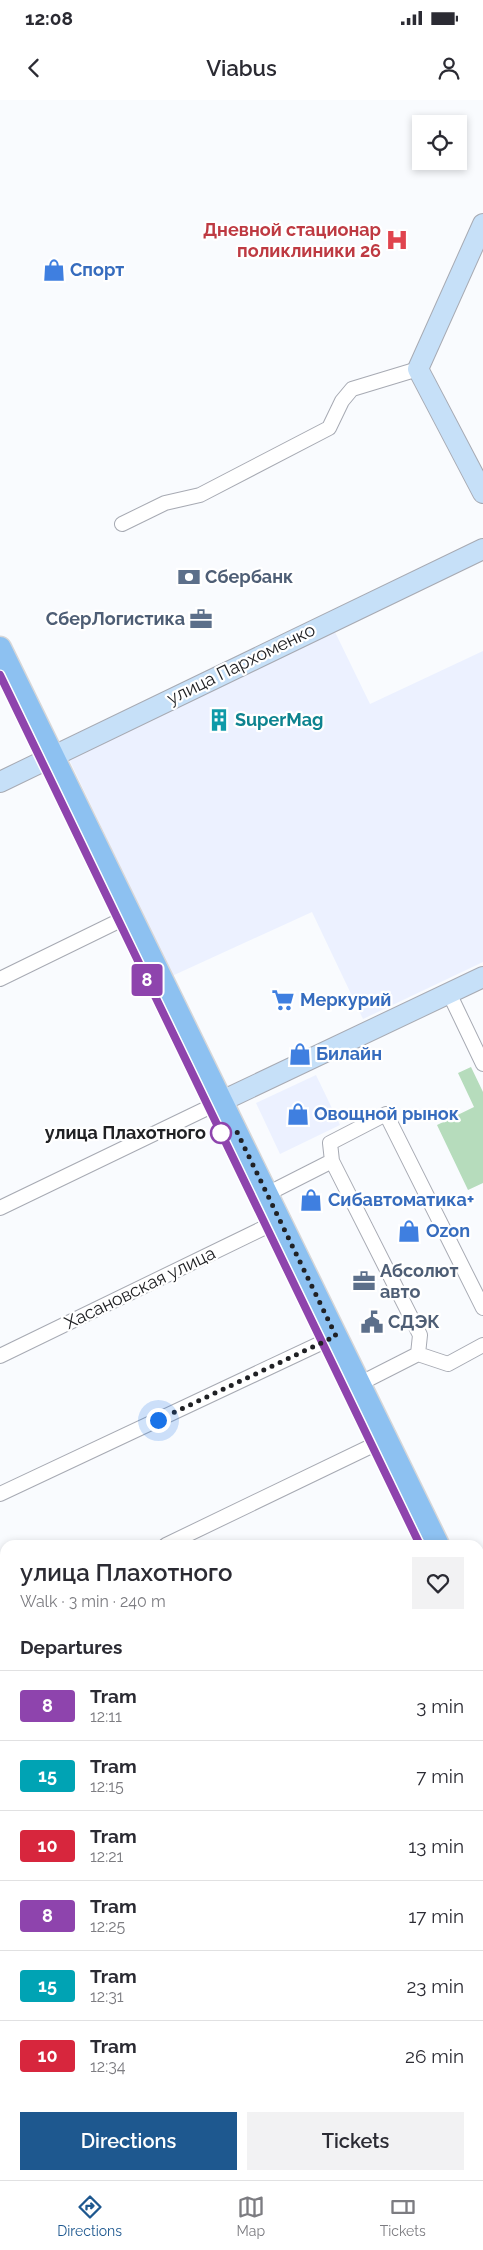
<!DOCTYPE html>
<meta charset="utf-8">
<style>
:root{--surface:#fff;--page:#f2f2f3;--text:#2b2b33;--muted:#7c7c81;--line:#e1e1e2;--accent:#1e588f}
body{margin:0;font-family:Raleway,sans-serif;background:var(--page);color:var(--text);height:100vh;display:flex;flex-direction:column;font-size:19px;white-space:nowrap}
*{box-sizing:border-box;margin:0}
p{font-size:16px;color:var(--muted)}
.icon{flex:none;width:28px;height:28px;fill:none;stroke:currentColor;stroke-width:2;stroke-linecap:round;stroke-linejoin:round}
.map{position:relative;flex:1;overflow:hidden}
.sheet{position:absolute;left:0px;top:1440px;width:484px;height:640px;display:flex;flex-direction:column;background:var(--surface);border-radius:15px 15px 0 0;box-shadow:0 2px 8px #0003}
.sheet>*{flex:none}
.badge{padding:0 10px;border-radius:4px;font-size:18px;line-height:32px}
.tools{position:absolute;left:412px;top:15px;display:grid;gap:10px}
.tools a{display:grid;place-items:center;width:55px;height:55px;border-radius:0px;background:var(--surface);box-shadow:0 2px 8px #0003;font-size:25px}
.you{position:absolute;width:25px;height:25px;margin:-12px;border:4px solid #fff;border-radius:50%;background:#1a73e8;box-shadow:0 0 0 8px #1a73e833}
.map>.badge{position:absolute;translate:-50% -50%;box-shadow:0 0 0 2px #fff}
h2{padding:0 20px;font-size:19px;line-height:45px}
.round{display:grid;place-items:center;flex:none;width:52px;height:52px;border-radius:0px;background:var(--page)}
.head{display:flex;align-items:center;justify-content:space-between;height:85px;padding:0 20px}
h1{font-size:24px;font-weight:600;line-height:38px}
.cta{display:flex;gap:10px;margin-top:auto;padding:10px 20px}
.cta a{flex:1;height:58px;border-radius:0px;background:var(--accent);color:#fff;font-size:20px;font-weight:600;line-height:58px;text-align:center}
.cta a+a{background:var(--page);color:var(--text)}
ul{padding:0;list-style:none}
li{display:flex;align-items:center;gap:15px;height:70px;padding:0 20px;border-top:1px solid var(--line)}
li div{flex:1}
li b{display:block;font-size:19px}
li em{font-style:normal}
li .badge{min-width:55px;font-weight:700;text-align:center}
.status{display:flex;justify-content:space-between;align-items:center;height:35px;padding:0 25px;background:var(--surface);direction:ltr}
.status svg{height:14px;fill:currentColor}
header{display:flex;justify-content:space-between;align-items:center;height:65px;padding:0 20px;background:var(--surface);font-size:22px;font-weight:600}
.tabs{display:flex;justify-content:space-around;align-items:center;height:70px;border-top:1px solid var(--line);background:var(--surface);font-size:14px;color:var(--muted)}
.tabs a{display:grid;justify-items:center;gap:2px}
.tabs .current{color:var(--accent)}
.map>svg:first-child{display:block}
.built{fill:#ecf1ff}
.green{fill:#b6dcbc}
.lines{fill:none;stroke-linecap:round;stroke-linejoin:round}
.street-casing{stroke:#a7aab3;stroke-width:16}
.secondary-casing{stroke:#a7aab3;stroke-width:22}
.primary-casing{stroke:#d7d7d8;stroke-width:25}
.street{stroke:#fff;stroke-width:14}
.secondary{stroke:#c6e0f8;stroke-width:20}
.primary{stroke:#8dc1f1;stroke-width:22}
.tram{stroke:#848588;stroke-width:1}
.line-casing{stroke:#fff;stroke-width:11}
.line{stroke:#8e44ad;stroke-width:8}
.walk{stroke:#202124;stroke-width:5;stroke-dasharray:0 9}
.stop-dot{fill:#fff;stroke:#8e44ad;stroke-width:2.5}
.labels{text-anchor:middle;stroke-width:4.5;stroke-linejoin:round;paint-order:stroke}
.health-label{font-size:18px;font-weight:bold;fill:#be3a42;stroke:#fff;text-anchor:end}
.shop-label{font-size:18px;font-weight:bold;fill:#366cbe;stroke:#fff;text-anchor:start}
.service-label{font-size:18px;font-weight:bold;fill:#4e5e75;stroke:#fff;text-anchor:start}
.street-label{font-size:18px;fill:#202124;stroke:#fff}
.culture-label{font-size:18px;font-weight:bold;fill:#0d838f;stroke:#fff;text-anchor:start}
.stop-label{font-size:18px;font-weight:bold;fill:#202124;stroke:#fff;text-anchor:end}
</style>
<div class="status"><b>12:08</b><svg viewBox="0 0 49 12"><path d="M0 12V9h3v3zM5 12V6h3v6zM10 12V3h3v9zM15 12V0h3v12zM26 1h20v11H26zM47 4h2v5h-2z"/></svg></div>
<header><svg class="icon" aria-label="back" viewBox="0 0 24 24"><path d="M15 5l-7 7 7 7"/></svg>Viabus<svg class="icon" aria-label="person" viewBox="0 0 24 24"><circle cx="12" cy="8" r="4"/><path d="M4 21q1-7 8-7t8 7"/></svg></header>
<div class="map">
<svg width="483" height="2080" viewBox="0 0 483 2080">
<rect width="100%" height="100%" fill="#f9fbfe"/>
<path class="built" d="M335,532L370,604L483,551V862L363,919L312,812L172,876L69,659Z
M316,975L340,1025L280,1054L256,1003Z"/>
<path class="green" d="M471,967L483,992V1083L468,1090L437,1025L474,1007L458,973Z"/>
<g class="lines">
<defs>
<path id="street" d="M122,424L165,403L200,395L329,328L342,301L352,289L418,269
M0,879L131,815
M449,893L483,964
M332,1061L330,1043L386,1014L483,1208
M267,1094L332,1061L420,1235L418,1254L359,1284
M0,1108L222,1001
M418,1254L448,1264L483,1245
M0,1256L280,1120
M0,1394L336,1236
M166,1445L386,1339
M0,1526L5,1524
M479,1570L483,1568
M0,1662L5,1660
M0,1803L5,1800
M479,1927L483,1925
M479,2064L483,2062
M167,2080L177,2075
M446,2080L457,2075"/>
<path id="secondary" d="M483,124L418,269L483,393
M0,682L483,449
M222,1001L483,877
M479,1750L483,1748
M0,1984L5,1981"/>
<path id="primary" d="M0,548L438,1445
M479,1528L483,1537"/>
</defs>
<use href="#street" class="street-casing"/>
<use href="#secondary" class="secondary-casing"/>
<use href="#primary" class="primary-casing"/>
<use href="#street" class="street"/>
<use href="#secondary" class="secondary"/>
<use href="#primary" class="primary"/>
<path class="tram" d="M0,575L420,1445
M479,1567L483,1576
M479,1582L483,1591
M479,1773L483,1771
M479,1783L483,1781
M0,2005L5,2002
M0,2014L5,2012"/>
</g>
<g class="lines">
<defs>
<path id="line" d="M0,575L420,1445"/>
</defs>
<use href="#line" class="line-casing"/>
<use href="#line" class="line"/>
<path class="walk" d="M158,1320L336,1236L237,1032L221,1033"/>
</g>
<defs>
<symbol id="hospital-bare" viewBox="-9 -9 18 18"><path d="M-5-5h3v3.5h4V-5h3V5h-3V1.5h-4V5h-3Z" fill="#e0444e" stroke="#fff" stroke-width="2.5" paint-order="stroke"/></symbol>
<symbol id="shop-bare" viewBox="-9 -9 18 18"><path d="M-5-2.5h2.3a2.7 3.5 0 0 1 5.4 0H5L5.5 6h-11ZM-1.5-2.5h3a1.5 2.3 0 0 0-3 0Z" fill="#3f7fe0" stroke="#fff" stroke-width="2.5" paint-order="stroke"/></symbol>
<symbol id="bank-bare" viewBox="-9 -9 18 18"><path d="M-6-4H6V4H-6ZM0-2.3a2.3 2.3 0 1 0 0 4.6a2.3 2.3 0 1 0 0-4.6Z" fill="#5c6f8a" stroke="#fff" stroke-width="2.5" paint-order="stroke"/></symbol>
<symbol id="office-bare" viewBox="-9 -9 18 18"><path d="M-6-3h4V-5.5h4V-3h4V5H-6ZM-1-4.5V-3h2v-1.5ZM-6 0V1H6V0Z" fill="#5c6f8a" stroke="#fff" stroke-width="2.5" paint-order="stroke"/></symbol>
<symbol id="building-bare" viewBox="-9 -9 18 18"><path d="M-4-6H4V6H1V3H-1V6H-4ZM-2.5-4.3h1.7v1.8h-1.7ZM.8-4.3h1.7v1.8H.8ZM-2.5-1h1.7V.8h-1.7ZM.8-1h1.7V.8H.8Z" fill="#0f9aa8" stroke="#fff" stroke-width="2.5" paint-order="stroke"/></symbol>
<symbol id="supermarket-bare" viewBox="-9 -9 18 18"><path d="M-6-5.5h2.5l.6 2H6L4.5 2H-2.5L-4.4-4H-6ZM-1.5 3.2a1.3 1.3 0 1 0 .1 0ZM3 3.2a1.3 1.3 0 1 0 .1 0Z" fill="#3f7fe0" stroke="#fff" stroke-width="2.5" paint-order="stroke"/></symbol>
<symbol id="civic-bare" viewBox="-9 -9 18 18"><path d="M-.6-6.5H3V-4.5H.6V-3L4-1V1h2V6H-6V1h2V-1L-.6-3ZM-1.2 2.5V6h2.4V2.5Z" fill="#5c6f8a" stroke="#fff" stroke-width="2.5" paint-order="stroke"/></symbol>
</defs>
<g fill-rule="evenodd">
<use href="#hospital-bare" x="381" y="124" width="32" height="32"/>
<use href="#shop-bare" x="38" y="154" width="32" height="32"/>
<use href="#bank-bare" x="173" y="461" width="32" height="32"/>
<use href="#office-bare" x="185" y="503" width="32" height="32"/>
<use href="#building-bare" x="203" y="604" width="32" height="32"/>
<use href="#supermarket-bare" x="267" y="884" width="32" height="32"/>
<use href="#shop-bare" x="284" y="938" width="32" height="32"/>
<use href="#shop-bare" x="282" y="998" width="32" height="32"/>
<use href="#shop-bare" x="295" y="1084" width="32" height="32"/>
<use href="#shop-bare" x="393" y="1115" width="32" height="32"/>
<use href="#office-bare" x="348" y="1165" width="32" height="32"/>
<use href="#civic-bare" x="356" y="1206" width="32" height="32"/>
</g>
<circle class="stop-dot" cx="221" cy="1033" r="10"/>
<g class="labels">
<g class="health-label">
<text x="381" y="136">Дневной стационар<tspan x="381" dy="21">поликлиники 26</tspan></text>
</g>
<g class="shop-label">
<text x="70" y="176">Спорт</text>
<text x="300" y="906">Меркурий</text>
<text x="316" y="960">Билайн</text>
<text x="314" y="1020">Овощной рынок</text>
<text x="328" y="1106">Сибавтоматика+</text>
<text x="426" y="1137">Ozon</text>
</g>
<g class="service-label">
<text x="205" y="483">Сбербанк</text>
<text x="185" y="525" text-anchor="end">СберЛогистика</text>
<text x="380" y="1177">Абсолют<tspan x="380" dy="21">авто</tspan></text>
<text x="388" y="1228">СДЭК</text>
</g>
<g class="street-label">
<text transform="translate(241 564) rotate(-26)" y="6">улица Пархоменко</text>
<text transform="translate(140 1188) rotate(-26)" y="6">Хасановская улица</text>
</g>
<g class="culture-label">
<text x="235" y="626">SuperMag</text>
</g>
<g class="stop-label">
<text x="206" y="1039">улица Плахотного</text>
</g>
</g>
</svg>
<div class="tools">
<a><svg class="icon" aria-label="locate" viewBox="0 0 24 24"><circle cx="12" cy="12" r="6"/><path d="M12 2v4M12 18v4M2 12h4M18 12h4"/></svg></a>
</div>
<div class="you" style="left:158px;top:1320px"></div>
<b class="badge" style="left:147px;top:880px;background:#8e44ad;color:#fff">8</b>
<section class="sheet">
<div class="head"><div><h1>улица Плахотного</h1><p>Walk · 3 min · 240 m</p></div><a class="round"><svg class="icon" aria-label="heart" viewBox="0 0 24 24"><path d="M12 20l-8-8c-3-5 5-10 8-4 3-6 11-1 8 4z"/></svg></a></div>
<h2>Departures</h2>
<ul>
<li><span class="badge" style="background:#8e44ad;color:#fff">8</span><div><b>Tram</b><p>12:11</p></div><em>3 min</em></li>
<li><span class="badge" style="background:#00a3b4;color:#fff">15</span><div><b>Tram</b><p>12:15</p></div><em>7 min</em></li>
<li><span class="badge" style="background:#d7263d;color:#fff">10</span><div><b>Tram</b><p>12:21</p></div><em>13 min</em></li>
<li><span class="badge" style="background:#8e44ad;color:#fff">8</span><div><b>Tram</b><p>12:25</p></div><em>17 min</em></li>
<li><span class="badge" style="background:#00a3b4;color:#fff">15</span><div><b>Tram</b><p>12:31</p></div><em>23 min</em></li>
<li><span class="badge" style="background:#d7263d;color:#fff">10</span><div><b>Tram</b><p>12:34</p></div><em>26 min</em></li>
</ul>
<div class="cta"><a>Directions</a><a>Tickets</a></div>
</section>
</div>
<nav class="tabs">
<a class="current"><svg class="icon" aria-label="directions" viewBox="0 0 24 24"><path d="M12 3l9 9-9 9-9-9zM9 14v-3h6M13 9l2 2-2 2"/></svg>Directions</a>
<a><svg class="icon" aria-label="map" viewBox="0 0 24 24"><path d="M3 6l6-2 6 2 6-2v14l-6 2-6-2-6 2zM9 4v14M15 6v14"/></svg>Map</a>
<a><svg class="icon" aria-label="tickets" viewBox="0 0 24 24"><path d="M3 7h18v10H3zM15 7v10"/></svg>Tickets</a>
</nav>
